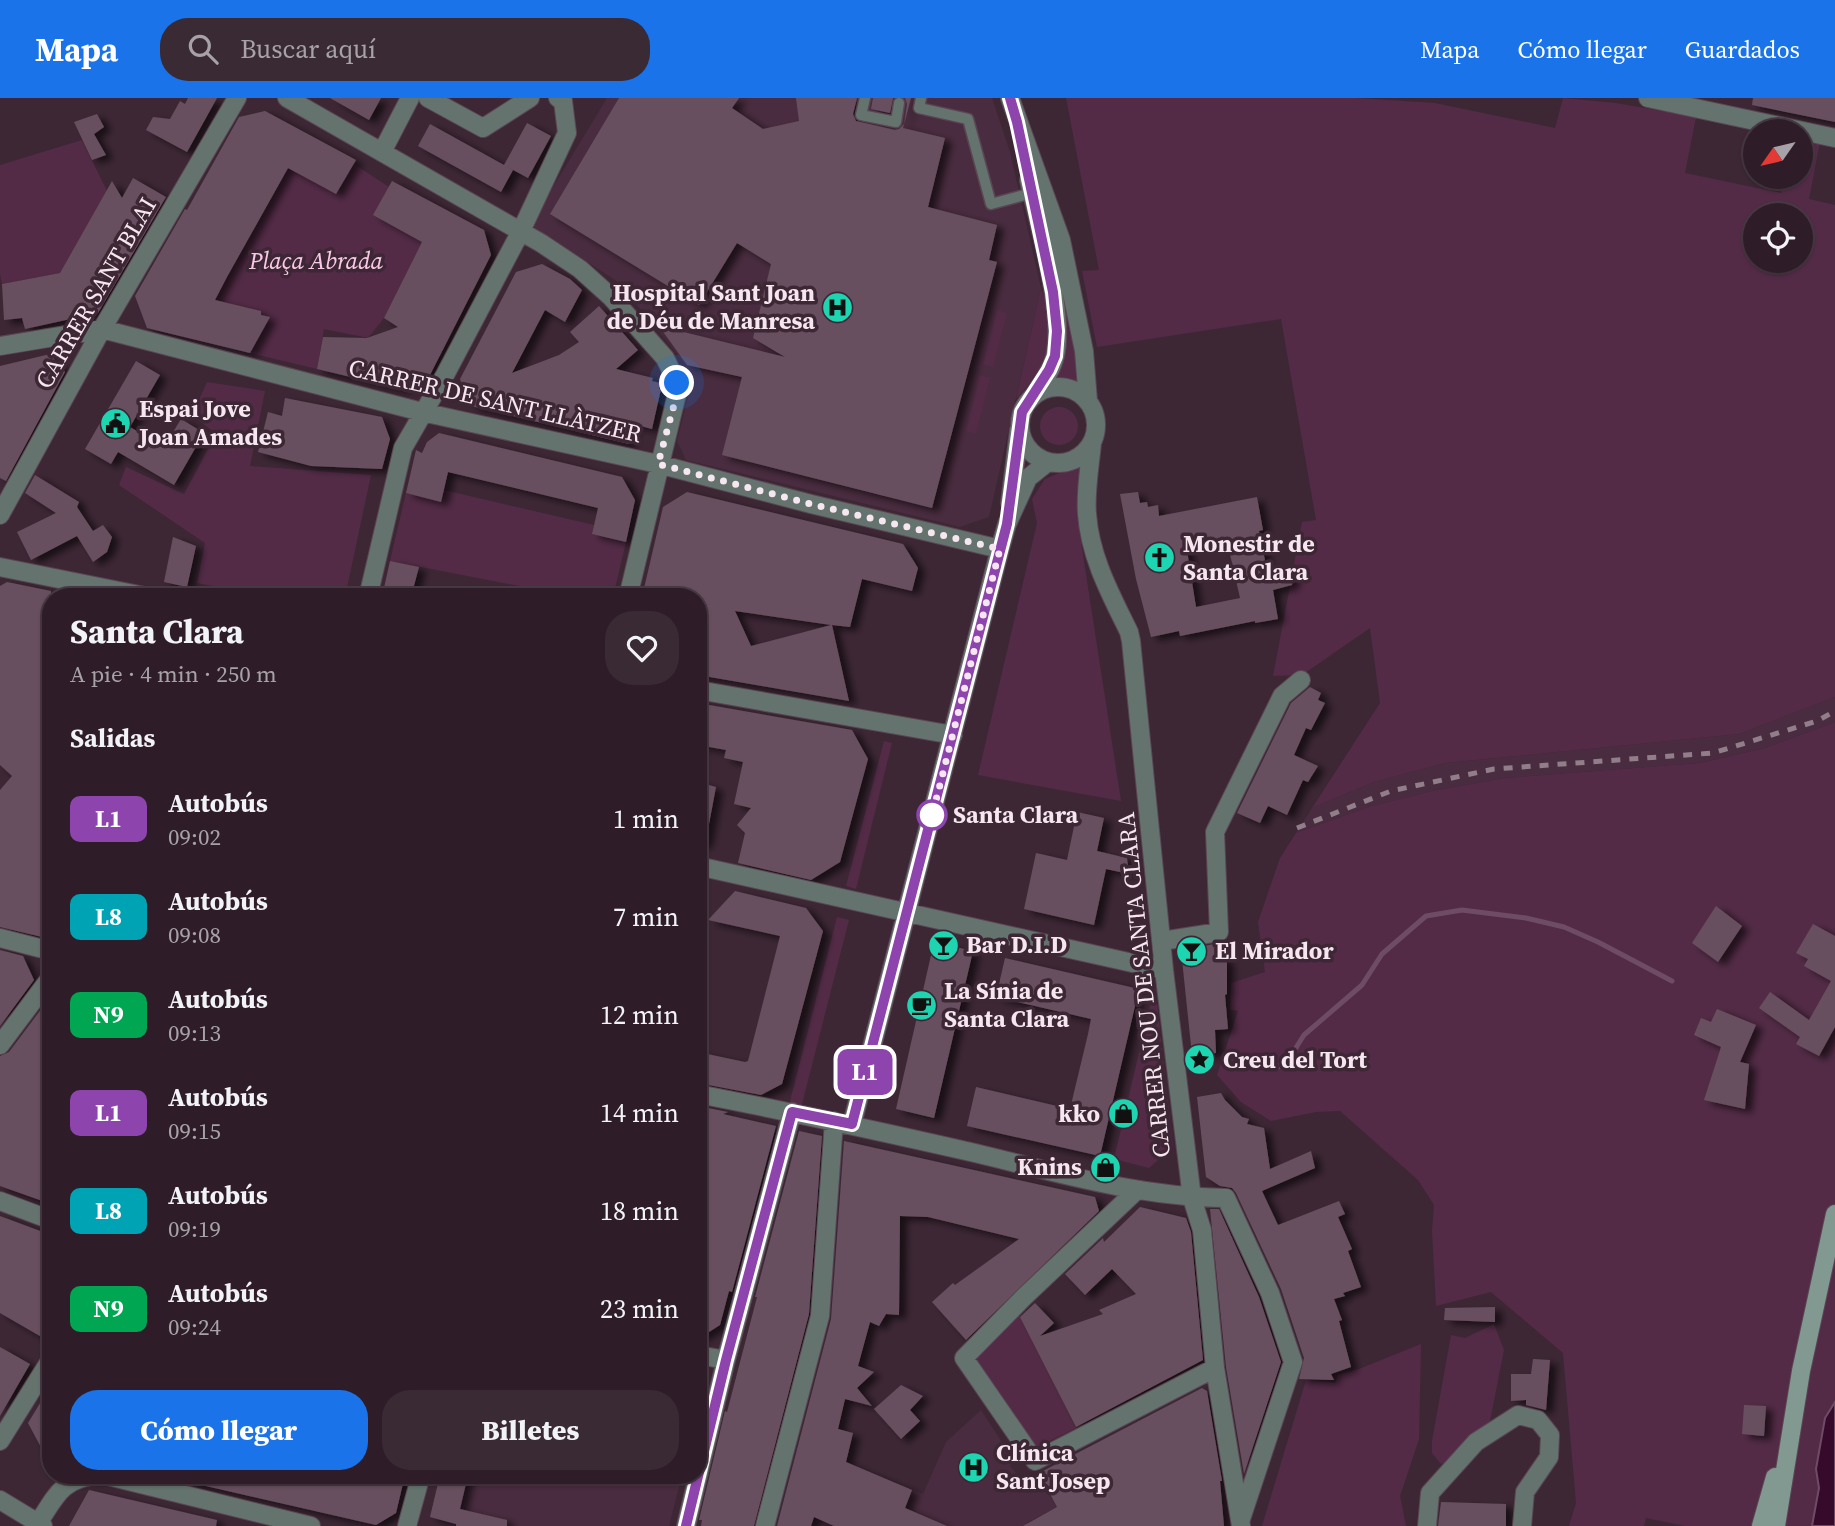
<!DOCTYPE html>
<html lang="es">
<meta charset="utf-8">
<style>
:root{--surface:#2e1d28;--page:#3a2a34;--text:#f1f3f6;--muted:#a7a2a8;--line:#493b45;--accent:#1a73e8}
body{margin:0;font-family:"Source Serif 4",serif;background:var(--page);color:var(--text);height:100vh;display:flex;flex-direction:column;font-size:26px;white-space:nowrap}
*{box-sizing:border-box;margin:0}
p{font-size:23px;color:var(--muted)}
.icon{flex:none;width:38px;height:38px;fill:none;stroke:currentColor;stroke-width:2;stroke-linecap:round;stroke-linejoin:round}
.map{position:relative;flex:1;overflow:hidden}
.side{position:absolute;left:42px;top:490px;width:665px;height:896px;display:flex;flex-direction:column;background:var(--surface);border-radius:28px;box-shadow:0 2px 5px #0004,0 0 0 2px var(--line)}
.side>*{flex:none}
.badge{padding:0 14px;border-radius:10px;font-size:24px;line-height:46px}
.needle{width:46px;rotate:236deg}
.fabs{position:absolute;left:1743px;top:21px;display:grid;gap:14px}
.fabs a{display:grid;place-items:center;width:70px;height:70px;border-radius:50%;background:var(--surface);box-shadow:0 2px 5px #0004,0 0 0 2px var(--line);font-size:35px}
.you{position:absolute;width:35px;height:35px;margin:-18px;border:5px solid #fff;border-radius:50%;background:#1a73e8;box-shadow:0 0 0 10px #1a73e833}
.map>.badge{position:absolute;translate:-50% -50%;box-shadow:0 0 0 4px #fff}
h2{padding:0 28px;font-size:26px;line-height:63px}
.round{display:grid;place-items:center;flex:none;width:74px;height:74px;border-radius:28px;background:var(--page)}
.headline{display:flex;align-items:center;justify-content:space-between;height:119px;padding:0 28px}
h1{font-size:33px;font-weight:800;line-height:52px}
.cta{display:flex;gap:14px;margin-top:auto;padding:14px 28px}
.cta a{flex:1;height:80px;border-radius:28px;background:var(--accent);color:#fff;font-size:28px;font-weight:800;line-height:80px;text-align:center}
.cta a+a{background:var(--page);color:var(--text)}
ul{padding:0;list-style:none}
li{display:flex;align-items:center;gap:21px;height:98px;padding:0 28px}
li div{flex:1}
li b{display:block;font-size:26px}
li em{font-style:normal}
li .badge{min-width:77px;font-weight:700;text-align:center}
header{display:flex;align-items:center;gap:42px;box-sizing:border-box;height:98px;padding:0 35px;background:var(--accent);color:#fff}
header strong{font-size:33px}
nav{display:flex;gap:38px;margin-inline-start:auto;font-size:24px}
.search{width:490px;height:63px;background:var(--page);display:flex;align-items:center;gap:18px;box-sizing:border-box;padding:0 24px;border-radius:28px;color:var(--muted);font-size:26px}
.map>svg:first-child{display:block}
.built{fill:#492c3f}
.green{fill:#532b46;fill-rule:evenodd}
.water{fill:#360a2a;stroke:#6f4c65;stroke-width:2}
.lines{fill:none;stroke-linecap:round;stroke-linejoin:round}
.stream{stroke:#6f4c65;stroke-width:5}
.building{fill:#684f5f;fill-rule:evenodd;filter:url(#shadow)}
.lane-casing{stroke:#5a4653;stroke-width:13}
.street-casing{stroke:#5a4653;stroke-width:20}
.secondary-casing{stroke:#5a4653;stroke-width:20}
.lane{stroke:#65736e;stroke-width:10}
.street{stroke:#65736e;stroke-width:18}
.secondary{stroke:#829991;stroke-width:18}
.rail{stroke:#917e8a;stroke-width:5;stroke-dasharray:9 9;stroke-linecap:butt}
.line-casing{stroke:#fff;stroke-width:16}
.line{stroke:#8e44ad;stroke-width:10}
.walk{stroke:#f5e6ef;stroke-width:7;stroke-dasharray:0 12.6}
.stop-dot{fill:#fff;stroke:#8e44ad;stroke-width:3.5}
.labels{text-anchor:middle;stroke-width:7;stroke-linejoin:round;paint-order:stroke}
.park-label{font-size:24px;font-style:italic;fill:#f9c9e7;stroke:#3d2735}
.street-label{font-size:24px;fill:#f5e6ef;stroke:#3d2735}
.poi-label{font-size:24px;font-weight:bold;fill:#f5e6ef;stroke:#3d2735;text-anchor:start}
.stop-label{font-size:24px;font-weight:bold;fill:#f5e6ef;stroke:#3d2735;text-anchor:start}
</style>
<header>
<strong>Mapa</strong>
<div class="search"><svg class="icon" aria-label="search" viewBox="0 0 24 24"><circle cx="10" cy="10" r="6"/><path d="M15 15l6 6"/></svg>Buscar aquí</div>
<nav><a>Mapa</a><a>Cómo llegar</a><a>Guardados</a></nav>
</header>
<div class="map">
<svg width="1835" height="1428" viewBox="0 0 1835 1428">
<defs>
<filter id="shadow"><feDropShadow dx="7" dy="4" stdDeviation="3.5" flood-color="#0009"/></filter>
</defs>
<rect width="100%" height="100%" fill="#3d2735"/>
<path class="built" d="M607,0H992L1010,54L1041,190L989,419L960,429L686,362L677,343L692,283L685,267L655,228L615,182L530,127Z
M1835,599V624L1765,650L1700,665L1505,680L1432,693L1368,709L1296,735L1312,710L1374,684L1445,665L1739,636Z
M981,1312L1015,1364L1010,1368L1025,1385L1039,1375L1057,1409L1027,1425L1028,1428H834L828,1425L853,1367L891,1383L890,1387L897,1389L898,1386L923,1396L946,1344Z
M440,1377H682L669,1428H456V1426L430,1419Z"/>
<path class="green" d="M1066,0H1356L1435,5L1555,30L1563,0L1616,5L1696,19L1685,75L1781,95L1784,79H1801V40L1820,44L1809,101L1835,107V599L1739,636L1445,665L1374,684L1312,710L1380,605L1370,530L1302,577L1273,578L1302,424L1316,422L1281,221L1097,249L1082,173L1099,172ZM1755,117H1801V163H1755Z
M82,42L107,93L60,175L2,186L0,176V67Z
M354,66L389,89L374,117L422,144L384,220L368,240L324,231L317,271L250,255L270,219L261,217V213L215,202L288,70L336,96Z
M1061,169L1076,229L1079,286L1055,282L1065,251V229L1053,172Z
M1041,190C1059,238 1050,265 1016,301Z
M997,212L1007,215L993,269L983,267Z
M980,277L990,280L976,336L966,333Z
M207,284L265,293L250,368L371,377L345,499H272L197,485L205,445L119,387L126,369L184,396L216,336L192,317Z
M1040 328a19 19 0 1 1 38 0a19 19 0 1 1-38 0Z
M1083,365L1079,431L1121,703L978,677L1037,425L1032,401L1045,381Z
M444,392L594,427L592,436L626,444L613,499H582L561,496L390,463L406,395L441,404Z
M1835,624V1304L1825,1320L1816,1371L1819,1390L1812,1428H1685L1646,1420L1644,1428H1569L1576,1405L1563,1255L1491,1194L1436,1208L1432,1133L1434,1107L1418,1082L1340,1013L1316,1014L1271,1023L1241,1004L1217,977L1238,913L1230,912L1231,885L1265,874L1258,824L1280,760L1296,735L1368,709L1432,693L1505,680L1700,665L1765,650Z
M884,643L892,645L856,791L846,788Z
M837,819L849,822L801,1010L789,1007Z
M1155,887L1173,1049L1149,1070L1114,1061Z
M1016,1214L1032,1232L1029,1234L1076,1330L1037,1349L976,1260Z
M1494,1226L1504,1252L1490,1323L1462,1345L1453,1361L1441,1366L1432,1355V1343L1451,1237L1465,1240Z
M1421,1246L1419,1341L1400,1398L1406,1428H1262L1306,1282L1336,1285L1337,1277L1359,1271Z"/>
<path class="water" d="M1835,1304V1428H1812L1819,1390L1816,1371L1825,1320Z"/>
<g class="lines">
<path class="stream" d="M1277,970L1292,956L1304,937L1362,887L1382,856L1426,818L1462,812L1526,820L1564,829L1598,844L1672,883"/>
</g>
<path class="building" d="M188,0H217L187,54L146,32L153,19L170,21L180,3L185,6Z
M330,0H381L369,22Z
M619,0H739L732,10L763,31L799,23L796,0H857L853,16L856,23L895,32L899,31L904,26L907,6L905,0H911L903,30L945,40L928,109L997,127L989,162L997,164L932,410L722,357L742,279L687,267L659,228L785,259L753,240L771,166L737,145L699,207L550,116Z
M873,0H893L890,15L871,11Z
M1753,0H1835V24L1752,7Z
M265,13L356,62L336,96L288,70L227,179L215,202L261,213V217L270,219L250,255L147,230L135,198L185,111L187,112L239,19Z
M97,16L104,29L94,36L106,57L92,62L74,24Z
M527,25L551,38L528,80L504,67Z
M430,26L513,72L501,94L418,48Z
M133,80L166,99L98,215L25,231L22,220L4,222L2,186L60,175L112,83L122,100Z
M392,83L484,132L491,157L430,277L401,291L317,271L323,239L367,240L398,229L384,220L422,144L373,117Z
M542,166L570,181L582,192L565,224L545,212L512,275L559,257L579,244L570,234L599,208L638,252L616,271L653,280L652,283L660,285L659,291H661L652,331L633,326L629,346L471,308L473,303L464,301L465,295L460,294L462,287L460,281L516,174Z
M50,256L65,274L6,383L0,380V268Z
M136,263L160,277L130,329L164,349L181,321L204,335L174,387L118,354L111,366L85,351Z
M285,300L382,319L390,341L382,371L311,368L258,354L268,314L282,318Z
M439,335L622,379L635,402L626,444L592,436L598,410L448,374L441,404L406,395L416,352L422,355L427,344Z
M35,377L79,404L77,409L93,433L103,427L112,439L107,454L93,464L77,438L31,462L17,434L56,415L25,395Z
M687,394L903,446L918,470L912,493L862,481L850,529L832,527L849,603L698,577V499H642L663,409ZM735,513L831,527L751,548Z
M1138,394L1140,405L1147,404L1148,409L1158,407L1159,418L1257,399L1263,432L1259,433L1268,477L1294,471L1292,487L1273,492L1278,521L1255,525V523L1180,538L1179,533L1151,539L1136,481L1120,396ZM1223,440L1226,453L1229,452L1240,500L1196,509L1186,446Z
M173,439L196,448L187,489L164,484Z
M390,463L419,469L411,499H382Z
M7,484L51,493V833L42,839L0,829V692L12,678L0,667V488Z
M1310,589L1321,595L1318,602L1325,605L1311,632L1306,630L1294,657L1318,668L1308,684L1303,682L1287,717L1268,708L1260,725L1237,715L1291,605Z
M698,605L852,632L868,661L840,764L811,782L738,765L745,735L737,727L751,710L734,706L743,664L724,660L726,652L698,647Z
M698,684L716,689L705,747L698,746Z
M1077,714L1104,720L1097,753L1127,760L1129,776L1106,771L1094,827L1024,811L1036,755L1067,762Z
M735,793L806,810L823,833L782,986L761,997L698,985V954L745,964L748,963L780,838L708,822Z
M1716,808L1742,828L1718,864L1692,845Z
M1813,826L1835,838V929L1819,958L1796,946L1800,939L1759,910L1770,894L1809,922L1831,883L1804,868L1808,861L1796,855Z
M934,844L973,853L934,1020L896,1011Z
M1220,845L1222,862L1227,861V896L1225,897L1228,931L1215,932L1216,955L1192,957L1181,852Z
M0,852L23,858L34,882L0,928Z
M1005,860L1139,891L1100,1058L967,1028L976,989L1070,1011L1088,936L1091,921L996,899Z
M45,906L51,918V1106L0,1088V958L9,954Z
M1717,911L1756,927L1740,964L1749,966L1745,1011L1704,1002L1721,949L1694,937L1701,920L1711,924Z
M1221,995L1225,1002L1242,1019L1249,1021L1247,1026L1264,1030L1270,1071L1311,1053L1315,1070L1262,1093L1278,1127L1339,1103L1345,1116L1338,1119L1352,1151L1348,1153L1361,1189L1343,1195L1345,1198L1334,1201L1342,1222L1339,1223L1351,1269L1331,1276L1334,1282L1299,1281L1304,1260L1281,1191L1236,1095L1232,1090L1220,1088L1206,1079L1197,999Z
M698,1008L728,1014L723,1016L776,1028L732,1194L729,1193L720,1227L698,1241Z
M799,1033L822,1038L809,1216L754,1428H701L702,1422H699L725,1313L727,1314L757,1199H755Z
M844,1043L1095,1099L1099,1113L966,1242L932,1204L953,1185L955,1187L1019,1141L928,1119L900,1118L899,1217L886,1216L879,1228L870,1224L858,1268L874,1274L857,1290L872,1308L845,1301L838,1331L853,1335L846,1364L912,1392L905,1410L947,1428H834L814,1419L811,1428H777L831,1221Z
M1140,1109L1186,1120L1191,1134L1203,1262L1076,1329L1020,1219L1035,1205L1054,1225L1040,1238L1103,1216L1099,1212L1136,1196L1112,1171L1085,1197L1065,1176L1103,1140L1104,1144Z
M1210,1111H1219L1259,1199L1281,1264L1244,1376L1226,1269Z
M0,1118L51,1137V1230L45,1241L0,1215Z
M1495,1209V1224L1444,1222L1445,1210Z
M0,1249L30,1266L0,1318Z
M1533,1261L1550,1262L1546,1312L1526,1307V1302L1511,1303V1276H1531Z
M51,1287V1368L28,1325Z
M901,1287L923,1298L910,1312L920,1323L901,1341L874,1311Z
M1202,1290L1207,1293L1222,1383H1220L1224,1428H1023L1057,1409L1039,1375Z
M1744,1307L1766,1308L1764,1338L1742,1336Z
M185,1377H405L396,1415L376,1427L184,1383Z
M440,1377H468L460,1411L507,1422V1428H456V1426L430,1419Z
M89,1392L217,1422L216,1428H69Z
M1441,1404L1506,1406V1428H1438Z"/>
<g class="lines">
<defs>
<path id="lane" d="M865,0L861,17L896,24L899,5
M921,0L919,10L968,21L991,106L1032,95L1036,98"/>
<path id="street" d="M287,0L541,145L580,171L611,199L665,260L677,285V296L628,499
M428,0L483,30L530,0
M1010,0L1061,142L1084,253L1088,303
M1648,0L1835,40
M382,54L410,0
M1029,82C1039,127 1065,216 1055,258C1052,272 1042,285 1034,297
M0,248L102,231L422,314L658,366L811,406L1000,451
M1020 327a38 38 0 1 1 76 0a38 38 0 1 1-76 0Z
M1092,345C1090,368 1085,393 1087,416C1090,459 1111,497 1129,534L1131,543L1164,872L1192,1100L1202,1132L1215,1270L1241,1428
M1010,405L1019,332
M0,417L102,231L237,0
M0,469L149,499
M368,499L403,350L445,277L521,133L567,35L563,3L558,0
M698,592L953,637
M698,768L1164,872
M0,840L51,853
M1162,843L1219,834L1215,734L1282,598L1301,582
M0,947L51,879
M698,996C791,1014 883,1034 975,1055C1058,1075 1140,1099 1226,1100L1270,1195L1293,1264L1241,1421
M852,1026L1000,451L1007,426L1028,380L1048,364
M1136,1093L1024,1199L964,1260L1035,1363L1215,1270
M0,1103L51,1122
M698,1257L726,1262
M0,1343L51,1261
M104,1377L311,1428
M0,1402L43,1428
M39,1424C56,1397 63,1380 98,1377
M407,1428L421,1377
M686,1428L726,1262L792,1014
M765,1428L820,1218L834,1023
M1427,1428L1430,1395L1476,1344L1518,1317L1538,1322L1550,1337L1549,1359L1525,1394L1522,1428"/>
<path id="secondary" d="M1761,1428L1775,1379
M1776,1428L1801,1273L1835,1116"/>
</defs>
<use href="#lane" class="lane-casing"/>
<use href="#street" class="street-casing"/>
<use href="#secondary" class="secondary-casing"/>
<use href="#lane" class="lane"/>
<use href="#street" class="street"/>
<use href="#secondary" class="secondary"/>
<path class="rail" d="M1297,730L1391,693L1494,671L1713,655L1817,623L1835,613"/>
</g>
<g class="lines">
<defs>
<path id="line" d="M686,1428L726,1262L792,1014L852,1026L1007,426L1022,314L1049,272L1055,258L1057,233L1053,194L1017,24L1010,0"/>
</defs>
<use href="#line" class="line-casing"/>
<use href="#line" class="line"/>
<path class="walk" d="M677,285V296L658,366L811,406L1000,451L931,722L932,717"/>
</g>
<defs>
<symbol id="hospital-disc" viewBox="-11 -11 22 22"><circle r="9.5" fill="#1dd5b1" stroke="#3d2735"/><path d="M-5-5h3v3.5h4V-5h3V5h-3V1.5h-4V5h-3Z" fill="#111"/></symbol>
<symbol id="civic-disc" viewBox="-11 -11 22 22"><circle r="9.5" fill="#1dd5b1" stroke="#3d2735"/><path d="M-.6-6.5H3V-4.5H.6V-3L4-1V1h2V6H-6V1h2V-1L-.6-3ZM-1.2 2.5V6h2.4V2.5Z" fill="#111"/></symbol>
<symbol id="church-disc" viewBox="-11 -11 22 22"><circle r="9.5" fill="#1dd5b1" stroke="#3d2735"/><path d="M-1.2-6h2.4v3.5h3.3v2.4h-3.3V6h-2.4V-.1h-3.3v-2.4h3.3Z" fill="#111"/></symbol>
<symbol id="bar-disc" viewBox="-11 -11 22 22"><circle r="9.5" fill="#1dd5b1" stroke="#3d2735"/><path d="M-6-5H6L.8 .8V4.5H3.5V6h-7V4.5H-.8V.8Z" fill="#111"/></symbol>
<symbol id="cafe-disc" viewBox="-11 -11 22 22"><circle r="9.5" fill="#1dd5b1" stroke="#3d2735"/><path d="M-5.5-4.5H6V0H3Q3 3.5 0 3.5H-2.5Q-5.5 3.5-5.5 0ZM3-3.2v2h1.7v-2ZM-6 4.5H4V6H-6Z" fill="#111"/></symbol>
<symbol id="sight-disc" viewBox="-11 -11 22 22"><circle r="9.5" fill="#1dd5b1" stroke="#3d2735"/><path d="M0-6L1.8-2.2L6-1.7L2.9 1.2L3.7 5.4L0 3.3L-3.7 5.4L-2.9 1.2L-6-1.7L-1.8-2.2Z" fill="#111"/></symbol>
<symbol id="shop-disc" viewBox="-11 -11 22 22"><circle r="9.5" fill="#1dd5b1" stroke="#3d2735"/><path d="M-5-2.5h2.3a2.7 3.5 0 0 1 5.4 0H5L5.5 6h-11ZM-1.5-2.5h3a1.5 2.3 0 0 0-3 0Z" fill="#111"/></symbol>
</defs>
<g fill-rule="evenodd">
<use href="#hospital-disc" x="820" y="192" width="35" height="35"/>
<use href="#civic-disc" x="98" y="308" width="35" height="35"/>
<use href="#church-disc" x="1142" y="442" width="35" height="35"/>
<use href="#bar-disc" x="926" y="830" width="35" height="35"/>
<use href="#bar-disc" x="1174" y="836" width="35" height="35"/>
<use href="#cafe-disc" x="904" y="890" width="35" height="35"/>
<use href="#sight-disc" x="1182" y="944" width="35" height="35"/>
<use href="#shop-disc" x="1106" y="998" width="35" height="35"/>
<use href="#shop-disc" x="1088" y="1052" width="35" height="35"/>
<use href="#hospital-disc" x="956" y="1352" width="35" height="35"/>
</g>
<circle class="stop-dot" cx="932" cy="717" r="14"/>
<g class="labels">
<g class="park-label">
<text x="316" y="171">Plaça Abrada</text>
</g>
<g class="street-label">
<text transform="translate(96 195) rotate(-60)" y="8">CARRER SANT BLAI</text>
<text transform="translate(495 303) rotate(13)" y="8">CARRER DE SANT LLÀTZER</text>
<text transform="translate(1144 887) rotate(-96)" y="8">CARRER NOU DE SANTA CLARA</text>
</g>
<g class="poi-label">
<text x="815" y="203" text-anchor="end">Hospital Sant Joan<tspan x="815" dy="28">de Déu de Manresa</tspan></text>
<text x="139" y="319">Espai Jove<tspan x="139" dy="28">Joan Amades</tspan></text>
<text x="1183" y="454">Monestir de<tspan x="1183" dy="28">Santa Clara</tspan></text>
<text x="966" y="855">Bar D.I.D</text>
<text x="1215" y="861">El Mirador</text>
<text x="944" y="901">La Sínia de<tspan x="944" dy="28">Santa Clara</tspan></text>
<text x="1223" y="970">Creu del Tort</text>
<text x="1100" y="1024" text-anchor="end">kko</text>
<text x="1082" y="1077" text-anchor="end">Knins</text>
<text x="996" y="1363">Clínica<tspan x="996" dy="28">Sant Josep</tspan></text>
</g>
<g class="stop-label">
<text x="953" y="725">Santa Clara</text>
</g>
</g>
</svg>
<div class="fabs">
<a><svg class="needle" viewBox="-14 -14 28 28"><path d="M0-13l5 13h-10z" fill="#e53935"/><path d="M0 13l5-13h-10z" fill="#a7a2a8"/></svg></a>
<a><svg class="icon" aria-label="locate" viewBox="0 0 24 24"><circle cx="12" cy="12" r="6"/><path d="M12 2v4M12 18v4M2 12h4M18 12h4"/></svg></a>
</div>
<div class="you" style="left:677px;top:285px"></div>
<b class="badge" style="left:865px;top:974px;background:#8e44ad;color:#fff">L1</b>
<section class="side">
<div class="headline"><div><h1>Santa Clara</h1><p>A pie · 4 min · 250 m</p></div><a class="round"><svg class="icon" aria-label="heart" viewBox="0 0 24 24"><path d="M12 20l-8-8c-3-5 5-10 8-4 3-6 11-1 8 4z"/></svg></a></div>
<h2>Salidas</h2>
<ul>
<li><span class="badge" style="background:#8e44ad;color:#fff">L1</span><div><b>Autobús</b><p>09:02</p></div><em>1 min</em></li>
<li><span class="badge" style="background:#00a3b4;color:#fff">L8</span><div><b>Autobús</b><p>09:08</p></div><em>7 min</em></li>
<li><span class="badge" style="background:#00a651;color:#fff">N9</span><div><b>Autobús</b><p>09:13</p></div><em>12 min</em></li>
<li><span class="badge" style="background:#8e44ad;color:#fff">L1</span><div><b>Autobús</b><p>09:15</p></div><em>14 min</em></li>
<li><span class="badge" style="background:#00a3b4;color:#fff">L8</span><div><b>Autobús</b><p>09:19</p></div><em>18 min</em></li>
<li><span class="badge" style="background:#00a651;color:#fff">N9</span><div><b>Autobús</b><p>09:24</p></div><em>23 min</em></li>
</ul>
<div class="cta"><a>Cómo llegar</a><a>Billetes</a></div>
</section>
</div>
